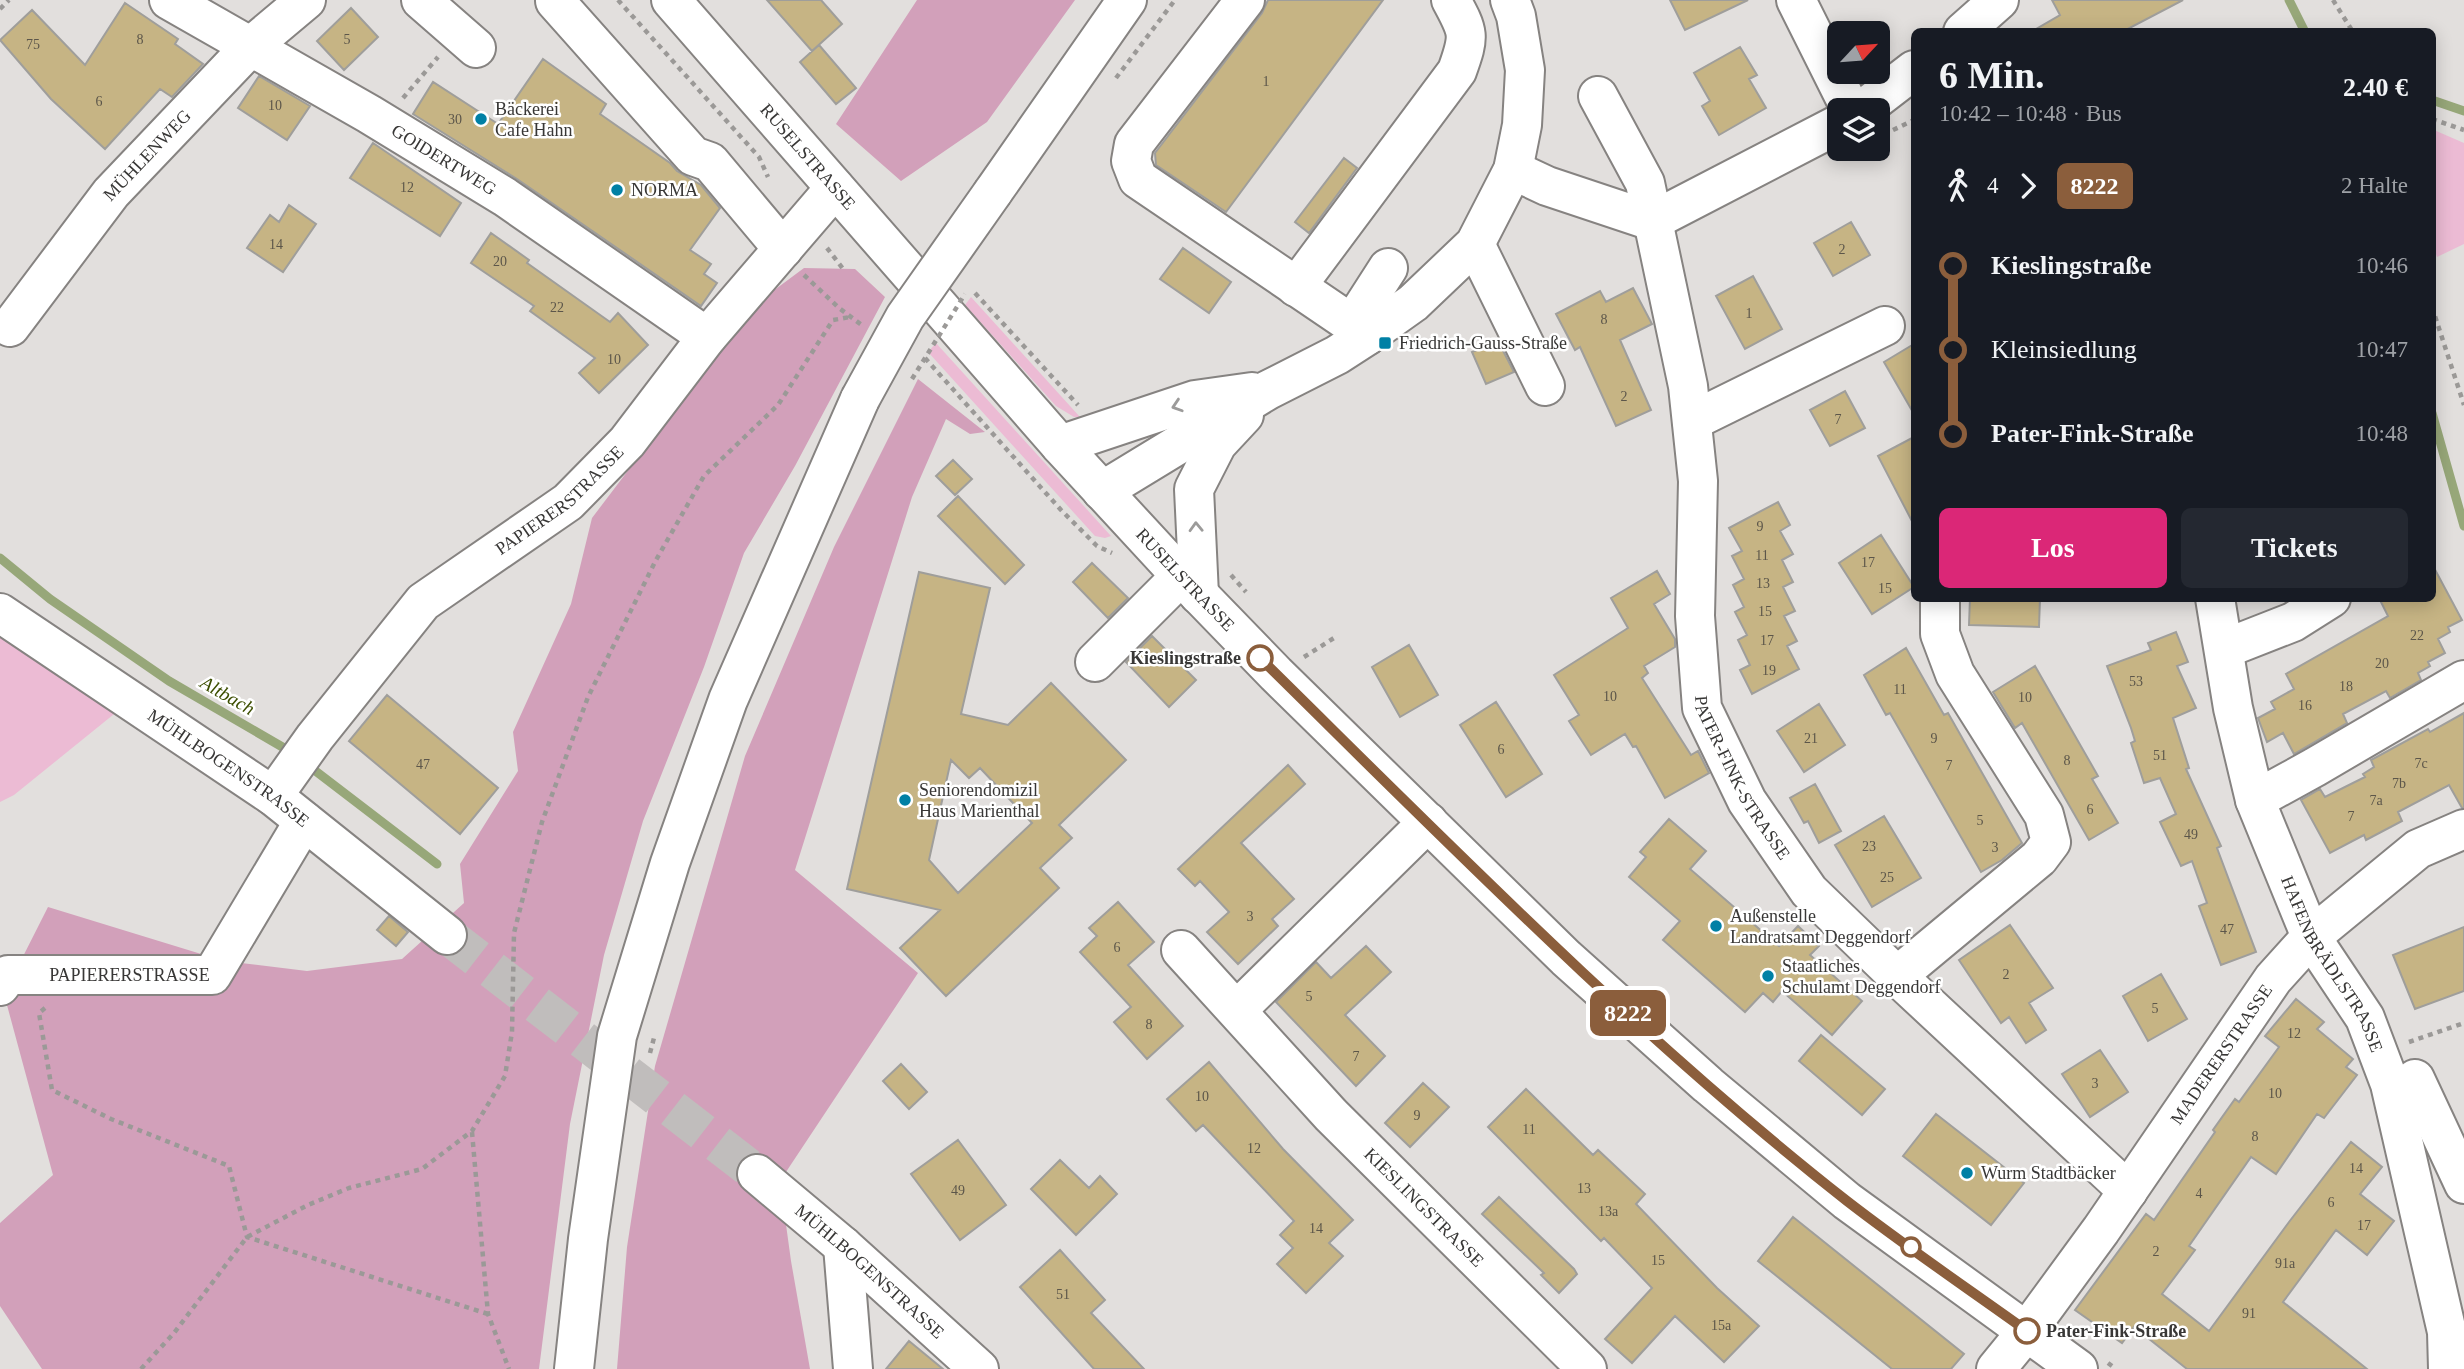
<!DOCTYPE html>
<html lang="de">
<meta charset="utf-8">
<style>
:root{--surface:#171b24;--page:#242831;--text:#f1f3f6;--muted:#9ea1a6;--accent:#db2777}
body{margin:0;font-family:"Times New Roman",serif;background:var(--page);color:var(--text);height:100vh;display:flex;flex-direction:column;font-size:26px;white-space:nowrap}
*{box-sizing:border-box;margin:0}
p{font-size:23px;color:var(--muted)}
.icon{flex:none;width:38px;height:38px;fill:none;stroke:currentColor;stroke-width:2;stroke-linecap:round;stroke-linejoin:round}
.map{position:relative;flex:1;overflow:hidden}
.details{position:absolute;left:1911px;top:28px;width:525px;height:574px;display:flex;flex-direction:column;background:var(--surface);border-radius:10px;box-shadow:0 4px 18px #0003}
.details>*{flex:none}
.badge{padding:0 14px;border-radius:10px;font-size:24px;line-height:46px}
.needle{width:46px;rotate:64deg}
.fabs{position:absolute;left:1827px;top:21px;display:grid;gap:14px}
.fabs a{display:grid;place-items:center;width:63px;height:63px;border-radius:10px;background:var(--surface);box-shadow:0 4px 18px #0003;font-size:35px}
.map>.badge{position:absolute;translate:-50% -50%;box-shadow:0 0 0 4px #fff}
.legs{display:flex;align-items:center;gap:10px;height:77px;padding:0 28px;font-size:23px}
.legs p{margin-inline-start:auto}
.overview{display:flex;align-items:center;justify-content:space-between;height:119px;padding:0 28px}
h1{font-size:38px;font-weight:700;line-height:52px}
.cta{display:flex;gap:14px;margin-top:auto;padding:14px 28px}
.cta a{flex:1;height:80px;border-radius:10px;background:var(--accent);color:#fff;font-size:28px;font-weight:700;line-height:80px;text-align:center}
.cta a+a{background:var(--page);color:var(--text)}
ul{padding:0 28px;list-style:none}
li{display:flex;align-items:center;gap:24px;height:84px;font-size:26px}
li i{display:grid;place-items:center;width:10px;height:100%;margin:0 9px;background:currentColor}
li i::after{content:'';width:18px;height:18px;margin:-9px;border:5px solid;border-radius:50%;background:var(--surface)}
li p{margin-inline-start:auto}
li:first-child i{background:linear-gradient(#0000 50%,currentColor 0)}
li:last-child i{background:linear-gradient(currentColor 50%,#0000 0)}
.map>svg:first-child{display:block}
.green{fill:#ecbbd4}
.forest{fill:#d2a0ba}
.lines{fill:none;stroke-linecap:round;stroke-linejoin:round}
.stream{stroke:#97a779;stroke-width:9}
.building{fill:#c6b484;stroke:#9f9e9b;stroke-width:2;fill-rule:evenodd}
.minor-tunnel{stroke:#c0bdbc;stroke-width:38;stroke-dasharray:38 19;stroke-linecap:butt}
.minor-casing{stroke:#868381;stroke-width:42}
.major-casing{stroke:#868381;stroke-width:42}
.path{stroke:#9b9997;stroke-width:4.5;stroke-dasharray:5 5;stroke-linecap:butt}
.minor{stroke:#fff;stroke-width:38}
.major{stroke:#fff;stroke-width:38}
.major-bridge-casing{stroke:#868381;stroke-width:42;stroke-linecap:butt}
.path-bridge{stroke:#9b9997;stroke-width:4.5;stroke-dasharray:5 5;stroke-linecap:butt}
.major-bridge{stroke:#fff;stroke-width:38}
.oneway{stroke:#9c9b9a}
.line-1-casing{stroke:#fff;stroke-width:16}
.line-1{stroke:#8b5e3c;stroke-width:10}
.poi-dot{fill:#0080a5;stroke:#fff;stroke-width:2.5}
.stop-1-dot{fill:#fff;stroke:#8b5e3c;stroke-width:3.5}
.labels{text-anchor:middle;stroke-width:5;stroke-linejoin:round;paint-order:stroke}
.number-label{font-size:14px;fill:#5c564a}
.poi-label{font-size:18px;fill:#383736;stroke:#fff;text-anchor:start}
.street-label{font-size:18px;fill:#383736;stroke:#fff}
.stop-label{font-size:18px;font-weight:bold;fill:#383736;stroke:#fff;text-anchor:end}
.water-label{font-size:19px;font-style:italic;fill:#3d4f02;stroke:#fff}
</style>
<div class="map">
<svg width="2464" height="1369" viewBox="0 0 2464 1369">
<rect width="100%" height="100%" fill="#e2dfdd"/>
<path class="green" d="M2434,130L2464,143V244L2437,257L2432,242Z
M971,297L1080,417H1074L1056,406L965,305Z
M936,343L1111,536L1105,538L1095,536L928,352Z
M0,621L124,706L14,795L0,802Z"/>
<path class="forest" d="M917,0H1075L987,122L901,181L836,124Z
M804,268L855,269L885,297L795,466L744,553L704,667L643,821L604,955L570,1124L539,1369H42L0,1306V1223L53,1175L4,994L48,907L224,961L307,971L402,959L464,903L460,864L518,771L513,732L571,604L592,518L753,306Z
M918,379L985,432L970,434L946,419L912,497L795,870L918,973L780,1181L791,1261L810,1369H617L627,1247L655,1066L745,756L834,547Z"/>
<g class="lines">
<path class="stream" d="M2289,0L2305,32
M2432,100L2464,111
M2432,413L2464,526
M0,558L50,599L169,681L291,752
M305,763L437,864"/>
</g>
<path class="building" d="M767,0H821L842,24L812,51Z
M1268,0H1383L1226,212L1156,165L1155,153L1262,13Z
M1670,0H1748L1685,30Z
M2052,0H2183L2122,32H2031L2060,15Z
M125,3L178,39L175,44L203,64L172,97L160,89L105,149L51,99L0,40L32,10L85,65Z
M351,8L378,37L344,70L317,41Z
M819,45L856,88L836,104L800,62Z
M1740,47L1757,75L1749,79L1766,108L1719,135L1702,106L1710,101L1694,73Z
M543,59L606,104L600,114L670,163L677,171L701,185L720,208L690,250L711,264L704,274L717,283L701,306L517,179L413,114L433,82L498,124Z
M259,76L310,106L287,140L238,108Z
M373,143L461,203L440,236L350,178Z
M1344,158L1357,168L1309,233L1295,222Z
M289,205L316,224L283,272L247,248L270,215L279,222Z
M1851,222L1870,255L1833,276L1814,243Z
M491,233L529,260L527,263L610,322L618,313L648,345L599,393L579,373L595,358L530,311L534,306L471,263Z
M1183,248L1231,282L1209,313L1160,279Z
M1753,276L1782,329L1745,349L1716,296Z
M1633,288L1652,324L1620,340L1651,410L1616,426L1580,347L1575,350L1556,314L1600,291L1606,302Z
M1498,341L1514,372L1486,384L1472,352Z
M1914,344V414L1884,362Z
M1845,391L1865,428L1830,446L1810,410Z
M1914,437V525L1878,456Z
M953,460L972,479L955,495L936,476Z
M958,496L1024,565L1005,584L938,516Z
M1778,502L1790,525L1780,531L1793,554L1782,560L1793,582L1783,587L1795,611L1784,616L1797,641L1787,646L1799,669L1752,694L1740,670L1750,665L1738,640L1747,635L1735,612L1744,607L1733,585L1744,579L1732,556L1742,551L1729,528Z
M1881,535L1914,587L1872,614L1839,563Z
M1092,563L1128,598L1108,618L1073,582Z
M2432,564L2462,620L2448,627L2450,632L2438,639L2445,653L2428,662L2430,666L2418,673L2421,680L2390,698L2386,691L2343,714L2347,723L2294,754L2283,733L2267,742L2258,718L2275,709L2271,702L2294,689L2286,674L2388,616L2379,598H2432Z
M1657,571L1670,594L1654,604L1675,639V647L1644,666L1648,673L1642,678L1691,755L1698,751L1709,773L1665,798L1636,746L1633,747L1625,734L1591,755L1569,721L1579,715L1554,675L1628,628L1611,598Z
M919,572L990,588L961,714L1008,725L1051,683L1126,760L1059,825L1072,838L1040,868L1059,888L946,996L900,948L940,910L847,889ZM951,760L969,778L980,768L1032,823L958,893L929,860Z
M1970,598H2040L2039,627L1969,625Z
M2176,632L2188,662L2177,666L2196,708L2173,718L2189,768L2186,769L2221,846L2217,848L2256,952L2221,965L2199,906L2207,903L2192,861L2181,866L2160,822L2176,814L2160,778L2144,783L2131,743L2135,741L2131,728L2107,666L2151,650L2148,643Z
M1152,636L1196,680L1169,707L1126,662Z
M1409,645L1438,695L1400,717L1372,667Z
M1906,648L1944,715L1948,713L2022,843L2002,860L1981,872L1890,713L1886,715L1864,675Z
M2035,666L2098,776L2092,779L2118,823L2089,840L2022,723L2015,728L1993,692Z
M387,695L498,788L460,834L349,741Z
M1496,702L1542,774L1506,797L1460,725Z
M1819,704L1845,745L1804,772L1777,731Z
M2464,713V808H2462L2449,785L2398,812L2402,821L2366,840L2364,835L2330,853L2301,800L2320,789L2325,797L2365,777L2363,774L2374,767L2371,760L2428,729L2430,732Z
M1288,765L1305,784L1241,843L1294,899L1272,919L1278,926L1238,964L1207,932L1229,912L1200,881L1195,886L1178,869Z
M1815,784L1841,831L1819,843L1808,821L1804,823L1790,798Z
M1884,816L1921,878L1872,907L1835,845Z
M1669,819L1706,851L1690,869L1779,946L1798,926L1819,946L1810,955L1862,1001L1832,1035L1782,991L1773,1002L1763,993L1745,1012L1663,940L1680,921L1629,877L1646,857L1640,852Z
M1118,902L1154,942L1128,965L1183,1026L1147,1059L1114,1022L1131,1007L1080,952L1097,936L1089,928Z
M389,916L408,932L396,946L377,930Z
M2010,925L2053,988L2029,1003L2046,1030L2026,1043L2009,1017L2001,1023L1959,960Z
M2464,927V991L2415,1009L2393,955Z
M1366,946L1391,972L1345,1015L1385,1056L1356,1086L1276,1002L1316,962L1331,978Z
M2161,974L2187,1019L2148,1041L2123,996Z
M2296,999L2324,1022L2317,1029L2353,1059L2346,1067L2357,1075L2324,1118L2317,1114L2276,1174L2251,1157L2189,1246L2195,1250L2162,1294L2209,1331L2289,1222L2351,1142L2382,1167L2360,1194L2394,1221L2367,1255L2336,1230L2283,1302L2367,1369H2187L2134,1327L2122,1343L2075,1310L2146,1214L2154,1220L2215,1132L2213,1130L2235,1099L2239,1102L2279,1047L2265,1036Z
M1821,1035L1885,1089L1862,1115L1799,1061Z
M2100,1050L2128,1092L2090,1117L2062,1074Z
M1209,1062L1283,1149L1353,1220L1329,1243L1343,1256L1306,1293L1277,1264L1293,1248L1280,1235L1294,1221L1203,1125L1196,1131L1167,1099Z
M901,1064L927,1092L909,1109L883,1081Z
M1423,1083L1449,1107L1410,1147L1385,1123Z
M1526,1089L1593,1155L1598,1150L1645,1194L1636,1204L1717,1288L1759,1326L1724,1362L1675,1316L1632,1363L1605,1339L1652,1288L1604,1238L1601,1241L1488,1127Z
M1936,1114L2024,1183L1991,1225L1903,1156Z
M958,1140L1006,1205L960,1240L911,1174Z
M1060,1160L1089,1188L1100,1176L1117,1194L1076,1235L1031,1189Z
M1499,1197L1574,1269L1577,1274L1559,1293L1541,1275L1544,1273L1482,1214Z
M1793,1217L1964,1354L1951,1369H1892L1758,1261Z
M1060,1250L1105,1300L1091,1313L1144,1369H1094L1020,1287Z
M909,1341L943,1369H886Z"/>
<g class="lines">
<path class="minor-tunnel" d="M447,935L757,1174"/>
<defs>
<g id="minor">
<path id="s1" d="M169,0L369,114L505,197L707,337"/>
<path d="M421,0L476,48"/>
<path d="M1245,0L1134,144L1131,161L1138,179L1368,335"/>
<path d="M1796,0L1851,110"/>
<path d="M555,1L693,156L710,162L783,249"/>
<path d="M1963,32L1999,0"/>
<path id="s2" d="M1598,96L1645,183L1688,386L1698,481L1695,616L1702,708L1747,801L1809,891L1897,976L2128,1191"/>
<path d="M1862,110L1914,70"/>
<path d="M1513,170L1547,186L1652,221L1839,124"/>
<path d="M1475,244L1545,386"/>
<path d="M1296,287L1457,71C1470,35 1469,33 1451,0"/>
<path d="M1352,324L1388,268"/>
<path id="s3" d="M10,327L111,193L250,47L306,0"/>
<path d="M1692,421L1885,326"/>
<path id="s4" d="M2215,598L2233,708L2255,800L2311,937L2365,1018L2390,1084L2447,1332L2448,1369"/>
<path id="s5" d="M0,613L273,796L447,935"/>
<path d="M2224,649L2293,622L2331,598"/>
<path d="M1095,662L1181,576"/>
<path id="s6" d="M273,796L315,737L423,602L568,502L627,442L707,337L835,188"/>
<path d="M2255,800L2315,767L2464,680"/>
<path id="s7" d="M1181,950L1331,1115L1587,1369"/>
<path d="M1897,976L2039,858L2051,842L2044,815L1955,674L1940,634V598"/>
<path id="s8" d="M0,986L8,975H212L304,821"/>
<path d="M1237,1010L1428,822"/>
<path d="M2415,1079L2464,1184"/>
<path id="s9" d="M757,1174L843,1246L979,1369"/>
<path d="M843,1246L853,1369"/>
<path id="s10" d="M1996,1369L2027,1331L2101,1230L2273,979L2311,937L2418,849L2464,829"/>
</g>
<g id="major">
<path id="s11" d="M671,0L1060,445L1181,576L1276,674L1566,958L1708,1085L1847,1201L2078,1369"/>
<path d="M993,192L1127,0"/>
<path d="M1060,445L1195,400L1252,392"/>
<path d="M1102,491L1268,390L1337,355L1368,335L1413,303L1475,244L1513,170L1522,125L1525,70L1516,16L1510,0"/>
<path d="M1199,595L1194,489L1217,444L1244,415"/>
<path d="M574,1369L588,1239L617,1036L670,863L728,700L860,399"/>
</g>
</defs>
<use href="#minor" class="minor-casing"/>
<use href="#major" class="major-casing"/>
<path class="path" d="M618,0L759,157L768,177
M2333,0L2353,32
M0,9L9,0
M1116,78L1175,0
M403,98L438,57
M2432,119L2464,130
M1893,130L1914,120
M827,248L844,270
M804,275L839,308L863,326
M975,293L1078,405
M2432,307L2464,405
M925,358L1061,510L1097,546L1112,553
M1231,575L1246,592
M1304,657L1334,638
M45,1008L39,1013L52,1090L111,1119L229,1166L247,1237L488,1314
M2409,1042L2464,1023
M650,1053L655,1034
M472,1132L488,1314L509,1369
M2108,1363L2116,1369
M141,1369L174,1333L247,1237L308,1205L349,1188L422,1169L472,1131L505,1076L512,1032L514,933L542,822L588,697L656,560L704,476L778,405L833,320L850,317"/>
<use href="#minor" class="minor"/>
<use href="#major" class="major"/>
<defs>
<path id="major-bridge" d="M860,399L905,317L993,192"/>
</defs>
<use href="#major-bridge" class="major-bridge-casing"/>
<path class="path-bridge" d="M912,379L965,294"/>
<use href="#major-bridge" class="major-bridge"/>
</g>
<defs><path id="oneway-chevron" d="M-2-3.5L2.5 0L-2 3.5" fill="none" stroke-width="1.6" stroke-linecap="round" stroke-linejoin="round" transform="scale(1.75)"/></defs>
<g class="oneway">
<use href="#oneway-chevron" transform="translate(1177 406) rotate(162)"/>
<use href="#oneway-chevron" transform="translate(1196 527) rotate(-92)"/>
</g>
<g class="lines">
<defs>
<path id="line-1" d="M1260,658C1450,845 1637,1036 1847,1201C1905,1246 1967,1288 2027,1331"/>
</defs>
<use href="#line-1" class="line-1-casing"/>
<use href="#line-1" class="line-1"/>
</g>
<g class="poi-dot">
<circle cx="481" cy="119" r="7"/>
<circle cx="617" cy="190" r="7"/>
<rect x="1378" y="336" width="14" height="14" rx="3.5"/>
<circle cx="905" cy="800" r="7"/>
<circle cx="1716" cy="926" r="7"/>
<circle cx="1768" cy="976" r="7"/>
<circle cx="1967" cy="1173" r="7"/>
</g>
<g class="stop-1-dot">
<circle cx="1260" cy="658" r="12"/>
<circle cx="1911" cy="1247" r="9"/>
<circle cx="2027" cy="1331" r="12"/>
</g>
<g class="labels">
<g class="number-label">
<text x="140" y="44">8</text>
<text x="347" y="44">5</text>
<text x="33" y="49">75</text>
<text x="1266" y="86">1</text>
<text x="99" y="106">6</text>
<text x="275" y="110">10</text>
<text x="455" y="124">30</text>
<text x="407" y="192">12</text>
<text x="276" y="249">14</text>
<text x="1842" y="254">2</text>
<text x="500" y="266">20</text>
<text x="557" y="312">22</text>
<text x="1749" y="318">1</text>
<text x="1604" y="324">8</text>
<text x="614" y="364">10</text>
<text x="1624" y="401">2</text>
<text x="1838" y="424">7</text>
<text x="1760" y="531">9</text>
<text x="1762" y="560">11</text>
<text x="1868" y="567">17</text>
<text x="1763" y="588">13</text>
<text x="1885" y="593">15</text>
<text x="1765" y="616">15</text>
<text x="2417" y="640">22</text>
<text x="1767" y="645">17</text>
<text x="2382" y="668">20</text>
<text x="1769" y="675">19</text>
<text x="2136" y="686">53</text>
<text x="2346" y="691">18</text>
<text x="1900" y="694">11</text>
<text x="1610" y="701">10</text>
<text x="2025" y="702">10</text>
<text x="2305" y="710">16</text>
<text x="1811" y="743">21</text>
<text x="1934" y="743">9</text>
<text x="1501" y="754">6</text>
<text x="2160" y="760">51</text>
<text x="2067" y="765">8</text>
<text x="2421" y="768">7c</text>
<text x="423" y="769">47</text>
<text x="1949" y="770">7</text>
<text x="2399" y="788">7b</text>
<text x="2376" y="805">7a</text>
<text x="2090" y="814">6</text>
<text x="2351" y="821">7</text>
<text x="1980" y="825">5</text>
<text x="2191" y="839">49</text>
<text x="1869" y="851">23</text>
<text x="1995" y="852">3</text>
<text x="1887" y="882">25</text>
<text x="1250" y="921">3</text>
<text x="2227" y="934">47</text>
<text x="1117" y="952">6</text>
<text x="2006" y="979">2</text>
<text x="1309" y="1001">5</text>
<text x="2155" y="1013">5</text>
<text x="1149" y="1029">8</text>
<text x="2294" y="1038">12</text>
<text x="1356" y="1061">7</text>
<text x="2095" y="1088">3</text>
<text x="2275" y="1098">10</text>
<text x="1202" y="1101">10</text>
<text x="1417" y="1120">9</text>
<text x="1529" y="1134">11</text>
<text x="2255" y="1141">8</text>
<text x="1254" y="1153">12</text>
<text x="2356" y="1173">14</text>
<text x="1584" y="1193">13</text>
<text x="958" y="1195">49</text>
<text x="2199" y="1198">4</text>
<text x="2331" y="1207">6</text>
<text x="1608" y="1216">13a</text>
<text x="2364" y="1230">17</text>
<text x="1316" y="1233">14</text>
<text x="2156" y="1256">2</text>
<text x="1658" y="1265">15</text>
<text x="2285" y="1268">91a</text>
<text x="1063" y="1299">51</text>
<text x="2249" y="1318">91</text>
<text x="1721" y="1330">15a</text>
</g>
<g class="poi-label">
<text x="495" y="115">Bäckerei<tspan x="495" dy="21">Cafe Hahn</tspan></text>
<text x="631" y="196">NORMA</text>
<text x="1399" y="349">Friedrich-Gauss-Straße</text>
<text x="919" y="796">Seniorendomizil<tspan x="919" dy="21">Haus Marienthal</tspan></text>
<text x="1730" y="922">Außenstelle<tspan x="1730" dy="21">Landratsamt Deggendorf</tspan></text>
<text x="1782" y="972">Staatliches<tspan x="1782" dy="21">Schulamt Deggendorf</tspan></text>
<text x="1981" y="1179">Wurm Stadtbäcker</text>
</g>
<g class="street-label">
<text dy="6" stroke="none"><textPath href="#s3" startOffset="220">MÜHLENWEG</textPath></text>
<text dy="6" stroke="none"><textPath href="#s11" startOffset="208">RUSELSTRASSE</textPath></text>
<text dy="6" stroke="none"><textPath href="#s1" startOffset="318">GOIDERTWEG</textPath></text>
<text dy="6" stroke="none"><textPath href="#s6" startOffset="416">PAPIERERSTRASSE</textPath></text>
<text dy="6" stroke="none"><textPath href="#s11" startOffset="775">RUSELSTRASSE</textPath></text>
<text dy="6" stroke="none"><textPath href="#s5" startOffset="276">MÜHLBOGENSTRASSE</textPath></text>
<text dy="6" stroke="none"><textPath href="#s2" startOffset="709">PATER-FINK-STRASSE</textPath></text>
<text dy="6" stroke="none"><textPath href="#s4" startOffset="388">HAFENBRÄDLSTRASSE</textPath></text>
<text dy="6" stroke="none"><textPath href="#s8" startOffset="135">PAPIERERSTRASSE</textPath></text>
<text dy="6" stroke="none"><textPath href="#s10" startOffset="387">MADERERSTRASSE</textPath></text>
<text dy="6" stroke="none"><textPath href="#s7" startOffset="354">KIESLINGSTRASSE</textPath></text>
<text dy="6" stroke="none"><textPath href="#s9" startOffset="149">MÜHLBOGENSTRASSE</textPath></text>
</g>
<g class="stop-label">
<text x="1241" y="664">Kieslingstraße</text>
<text x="2046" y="1337" text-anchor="start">Pater-Fink-Straße</text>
</g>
<g class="water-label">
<text transform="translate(228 695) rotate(30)" y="7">Altbach</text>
</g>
</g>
</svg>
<div class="fabs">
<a><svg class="needle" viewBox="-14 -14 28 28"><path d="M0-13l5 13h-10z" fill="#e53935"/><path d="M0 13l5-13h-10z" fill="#9ea1a6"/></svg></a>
<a><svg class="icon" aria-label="layers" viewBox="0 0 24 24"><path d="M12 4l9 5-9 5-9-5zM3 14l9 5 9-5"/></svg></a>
</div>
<b class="badge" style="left:1628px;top:1013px;background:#8b5e3c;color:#fff">8222</b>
<section class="details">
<div class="overview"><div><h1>6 Min.</h1><p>10:42 – 10:48 · Bus</p></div><b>2.40 €</b></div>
<div class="legs"><svg class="icon" aria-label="walk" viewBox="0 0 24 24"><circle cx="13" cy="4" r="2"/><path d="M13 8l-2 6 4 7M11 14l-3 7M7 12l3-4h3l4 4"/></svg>4<svg class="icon" aria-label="forward" viewBox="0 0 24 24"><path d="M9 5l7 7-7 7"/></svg><b class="badge" style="background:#8b5e3c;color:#fff">8222</b><p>2 Halte</p></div>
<ul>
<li><i style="color:#8b5e3c"></i><b>Kieslingstraße</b><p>10:46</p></li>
<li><i style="color:#8b5e3c"></i><span>Kleinsiedlung</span><p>10:47</p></li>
<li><i style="color:#8b5e3c"></i><b>Pater-Fink-Straße</b><p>10:48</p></li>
</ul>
<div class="cta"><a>Los</a><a>Tickets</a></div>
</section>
</div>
